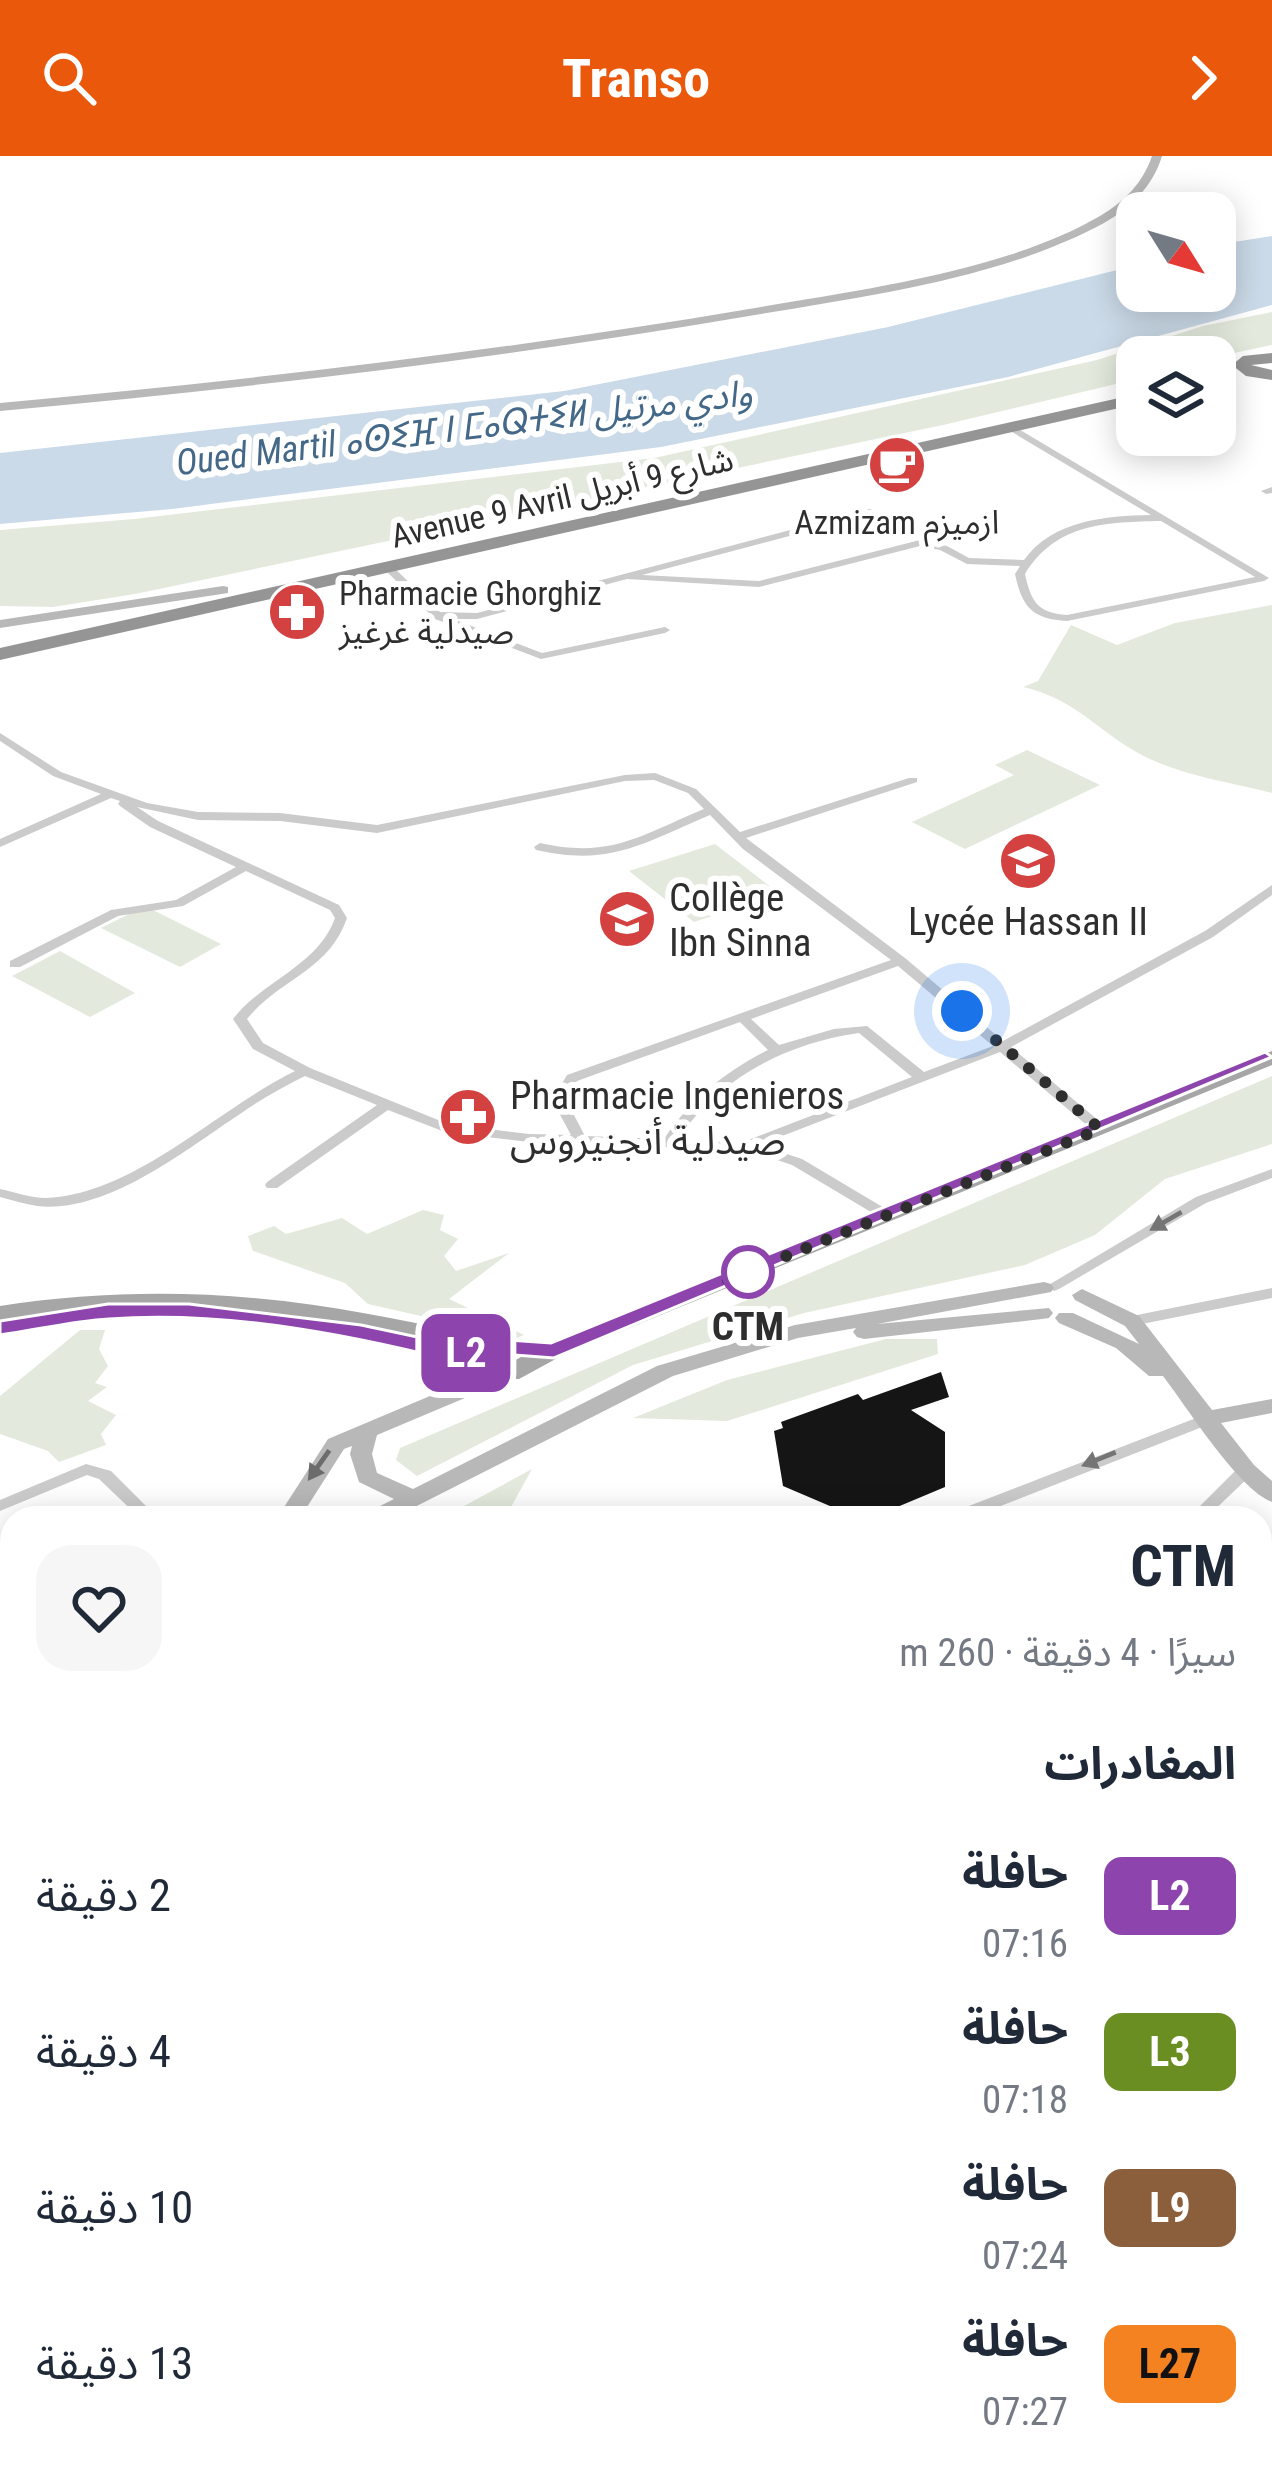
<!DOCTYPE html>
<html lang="ar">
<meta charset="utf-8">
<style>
:root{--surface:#fff;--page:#f6f6f7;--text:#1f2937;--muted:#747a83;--accent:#ea580c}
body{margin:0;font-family:"Roboto Condensed","Noto Sans Arabic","Noto Sans Tifinagh",sans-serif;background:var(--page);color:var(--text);direction:rtl;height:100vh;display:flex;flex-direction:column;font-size:45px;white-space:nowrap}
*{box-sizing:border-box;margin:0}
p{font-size:39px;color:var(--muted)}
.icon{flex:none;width:66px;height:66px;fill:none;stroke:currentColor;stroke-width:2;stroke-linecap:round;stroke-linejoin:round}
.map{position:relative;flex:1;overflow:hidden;direction:ltr}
.sheet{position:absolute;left:0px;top:1350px;width:1272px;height:960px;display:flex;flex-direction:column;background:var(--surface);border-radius:36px 36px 0 0;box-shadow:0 6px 30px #0003;direction:rtl}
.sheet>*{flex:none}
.badge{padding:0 24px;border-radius:18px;font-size:42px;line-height:78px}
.needle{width:78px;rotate:127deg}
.buttons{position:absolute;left:1116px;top:36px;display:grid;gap:24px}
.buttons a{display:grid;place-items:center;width:120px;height:120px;border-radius:24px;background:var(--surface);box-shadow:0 6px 30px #0003;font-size:60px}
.you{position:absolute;width:60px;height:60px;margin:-30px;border:9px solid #fff;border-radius:50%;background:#1a73e8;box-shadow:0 0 0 18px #1a73e833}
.map>.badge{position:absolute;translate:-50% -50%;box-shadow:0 0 0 6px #fff}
h2{padding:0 36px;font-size:45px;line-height:108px}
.round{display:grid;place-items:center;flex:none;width:126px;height:126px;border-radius:36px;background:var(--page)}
.headline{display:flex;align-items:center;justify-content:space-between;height:204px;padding:0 36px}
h1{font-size:57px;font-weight:700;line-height:90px}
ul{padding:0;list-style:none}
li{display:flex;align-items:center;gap:36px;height:156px;padding:0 36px}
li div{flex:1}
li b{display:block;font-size:45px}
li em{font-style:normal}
li .badge{min-width:132px;font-weight:700;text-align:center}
header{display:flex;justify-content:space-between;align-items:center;height:156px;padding:0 36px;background:var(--accent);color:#fff;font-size:54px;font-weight:700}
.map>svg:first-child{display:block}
.green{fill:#e3eadd}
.water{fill:#cbdae8}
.building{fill:#151515}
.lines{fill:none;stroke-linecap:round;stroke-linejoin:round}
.street{fill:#cbcbcb;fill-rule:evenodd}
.secondary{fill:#b8b8b8;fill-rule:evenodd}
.primary{fill:#a6a6a6;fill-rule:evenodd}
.highway{fill:#959595;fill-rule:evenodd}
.oneway{fill:#757575}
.oneway2{fill:#6c6c6c}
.line{fill:#8e44ad;stroke:#fff;stroke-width:3}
.walk{stroke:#2e2e2e;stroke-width:12;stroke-dasharray:0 21.6}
.stop-dot{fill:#fff;stroke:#8e44ad;stroke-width:6}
.labels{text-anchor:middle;stroke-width:12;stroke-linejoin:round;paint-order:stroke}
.far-street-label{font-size:33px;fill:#2e2e2e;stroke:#fff}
.far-poi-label{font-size:33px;fill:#2e2e2e;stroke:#fff}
.far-water-label{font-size:36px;font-style:italic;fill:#446887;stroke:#fff}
.poi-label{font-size:39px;fill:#2e2e2e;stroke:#fff;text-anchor:start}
.stop-label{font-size:39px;font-weight:bold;fill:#2e2e2e;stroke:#fff}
</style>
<header><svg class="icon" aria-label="forward" viewBox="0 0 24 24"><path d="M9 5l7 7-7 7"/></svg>Transo<svg class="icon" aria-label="search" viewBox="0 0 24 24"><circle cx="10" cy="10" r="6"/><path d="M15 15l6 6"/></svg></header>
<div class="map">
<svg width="1272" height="2310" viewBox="0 0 1272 2310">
<rect width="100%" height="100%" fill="#fff"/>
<path class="green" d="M1272,156V189L1215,201H1137V223L943,269L135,438L53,451L0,450V374L134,363L654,302L1097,204L1203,170Z
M1272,449V637C1225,625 1169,618 1128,591C1091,567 1068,541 1023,531L1038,525L1071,469L1117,489L1175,467Z
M1027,594L1100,629L965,693L912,666L1014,619L995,609Z
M715,688L780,738L694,766L629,715Z
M145,750L221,788L180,811L101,772Z
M60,795L135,837L90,861L12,820Z
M1272,920V988L1165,1023L1095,1079L1025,1109L804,1157L633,1209L417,1320L396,1304L400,1292Z
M423,1054L444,1059L440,1074L458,1083L444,1100L456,1115L509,1097L449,1143L524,1179L509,1185L481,1181L465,1170L368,1148L345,1127L253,1095L248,1080L274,1070L286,1078L342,1062L367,1078Z
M80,1174H105L99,1193L108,1210L95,1227L107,1231L88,1245L116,1259L101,1278L106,1289L59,1306L48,1295L0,1278V1240Z
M886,1183H937L938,1198L727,1265L633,1262L727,1224Z
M532,1313L505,1362H442Z
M12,1592V1724L0,1726V1598Z"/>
<path class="water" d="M1272,80V149L1008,221L661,291L172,353L0,368V297L564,235L888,171L1137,109V135H1215V89Z"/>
<path class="building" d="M941,1216L949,1241L911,1254L945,1276V1331L871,1362H858L783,1330L774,1275L783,1272L781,1266L858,1238L863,1244Z"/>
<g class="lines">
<path class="street" d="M1010,268L1269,422L1264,425L1067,465C1032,463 1022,451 1015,418L1020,410L967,408L940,394L920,390L759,431L627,423L477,463H453L542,497L665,471L670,474L665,477L541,503L435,463L382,411L391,409L440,456L477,457L870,353L875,356L873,358L642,419L759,425L920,384L947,390L969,402L1024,404C1053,364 1105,360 1151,359L1007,273V269ZM1161,365L1255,421L1067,459C1037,457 1031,445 1025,418C1056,367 1107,366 1161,365Z
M1272,331V337L1266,338L1261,335Z
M0,577L61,616L147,647L198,656L280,657L377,669L625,619L655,617L696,633L740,676L909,622H917V626L746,682L905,802L1003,885L1205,775L1272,729V739L1213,781L1011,891L1105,970L1107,973L1105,976H1095L1000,896L759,989L802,1003L891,1056L893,1059L891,1062H881L792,1009L748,994L529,986L445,976L388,954L277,1032H267L265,1029L267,1026L377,949L305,920C283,931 261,943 240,958C185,994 107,1058 37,1050C25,1048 12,1044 0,1041V1033C15,1036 31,1042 46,1042C135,1038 216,954 295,915L253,893L233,863C263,824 318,810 335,762L330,754L246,715L183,750L118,760L20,811H10V805L111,754L176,744L236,711L150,671L120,650L118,648L120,645L111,642L0,691V683L101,638L53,620L0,585ZM654,624L688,637L704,653C641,679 611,703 540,687L534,691L536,694C611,711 643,687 710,659L743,693L891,804L567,919L552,944L571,979L529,978L448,968L310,912L263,887L247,863C279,823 329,815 347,762L339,749L158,665L137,651L198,664L280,665L377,677L625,625ZM898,810L993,890L924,916L867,870L834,873L779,889L751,863ZM740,866L768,894C725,916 691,943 664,983L585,980L566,944L577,925ZM859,877L912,921L743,986L678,983C719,922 787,887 859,877Z
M1272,1013V1022L1206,1047L1059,1133L1054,1135L1047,1130L1196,1041Z
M1272,1132V1142L1132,1170L1124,1165L1132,1160Z
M1209,1257L1215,1258L1217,1262L1215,1266L970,1362H946L948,1358Z
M86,1308L111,1315L158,1362H140L99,1323L87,1319L0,1355V1344Z
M1246,1309L1252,1310L1254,1314L1252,1318L1206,1362H1188L1240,1310Z
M1272,1485V1502L1266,1509L1260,1511V1494L1266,1487Z
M1260,1525L1272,1529V1541L1260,1537Z
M1260,1697L1272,1701V1716L1260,1712Z
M1272,1830C1272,1844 1272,1857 1260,1862C1260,1848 1257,1835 1272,1830Z
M0,2171L12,2175V2195L0,2191Z
M706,2298H761L776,2303L779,2310H724L709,2305Z
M1015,2298H1037L1034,2310H1012Z"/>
<path class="secondary" d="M1152,0H1162C1153,30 1131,52 1104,67C999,124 860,141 743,161C496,203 249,232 0,255V247C251,224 501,195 749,153C858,134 1004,116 1100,60C1124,46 1143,27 1152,0Z
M223,430L228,431V437L0,472V464Z
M1044,1126L1051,1128L1054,1132L1051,1136L877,1168L1049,1152L1053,1157L1049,1162L1042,1163L864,1183L857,1181L853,1176L856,1172L798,1182L673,1220L393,1362H363L366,1357L394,1343L359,1326L350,1298L352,1290L344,1293L300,1362H277L328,1283L494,1213L502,1211L513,1218L510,1223L377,1279L372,1298L377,1317L413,1333L657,1210L795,1169Z
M1082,1133L1139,1160L1212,1254L1272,1243V1257L1221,1267L1254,1309L1272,1325V1346C1238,1333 1187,1251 1163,1220H1149L1116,1192L1059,1167L1055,1162L1059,1157H1073L1139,1188L1125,1170L1075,1144L1072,1139Z
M12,1547V1567L0,1572V1552Z"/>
<path class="primary" d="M1272,895V909L563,1199L519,1223L481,1222L468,1205L477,1194C318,1160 162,1140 0,1164V1150C105,1134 208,1134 314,1149C393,1160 471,1182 551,1186ZM501,1199L523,1200L506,1209H497L494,1205Z"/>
<path class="highway" d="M1272,197V207L1251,209L1272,214V224L1246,220L1232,209L1243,200Z
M1137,238V248L0,504V492Z"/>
</g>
<defs><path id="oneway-solid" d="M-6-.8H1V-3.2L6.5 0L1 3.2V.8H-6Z" transform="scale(3)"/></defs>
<g class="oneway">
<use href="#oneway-solid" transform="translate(1166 1065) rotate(150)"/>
<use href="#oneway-solid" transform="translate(1099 1303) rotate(158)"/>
</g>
<use class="oneway2" href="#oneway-solid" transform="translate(319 1309) rotate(125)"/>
<path class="line" d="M1265,896L1272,901L554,1202L501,1198L480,1212C364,1181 231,1154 109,1163C73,1165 36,1174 0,1179V1165L108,1148H189L361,1169L478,1194L495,1183L551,1187Z"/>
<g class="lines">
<path class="walk" d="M748,1116L727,1124L1100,973L962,855"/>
</g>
<defs>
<symbol id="cafe-disc" viewBox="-11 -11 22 22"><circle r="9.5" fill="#d34141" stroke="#fff"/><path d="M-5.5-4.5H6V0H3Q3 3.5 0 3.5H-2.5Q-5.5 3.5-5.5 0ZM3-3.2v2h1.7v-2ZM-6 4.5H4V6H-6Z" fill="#fff"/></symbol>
<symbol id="pharmacy-disc" viewBox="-11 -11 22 22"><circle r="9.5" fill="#d34141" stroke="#fff"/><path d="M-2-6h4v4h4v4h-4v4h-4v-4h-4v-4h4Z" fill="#fff"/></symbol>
<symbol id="school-disc" viewBox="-11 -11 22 22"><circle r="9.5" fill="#d34141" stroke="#fff"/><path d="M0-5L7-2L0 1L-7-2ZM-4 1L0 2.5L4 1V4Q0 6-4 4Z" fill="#fff"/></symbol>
<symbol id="university-disc" viewBox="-11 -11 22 22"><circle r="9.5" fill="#d34141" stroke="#fff"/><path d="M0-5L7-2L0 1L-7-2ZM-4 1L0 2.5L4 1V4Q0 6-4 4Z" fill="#fff"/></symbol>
</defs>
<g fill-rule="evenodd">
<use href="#cafe-disc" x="864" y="276" width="66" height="66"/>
<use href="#pharmacy-disc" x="264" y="423" width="66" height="66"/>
<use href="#school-disc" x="995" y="672" width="66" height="66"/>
<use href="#university-disc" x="594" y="730" width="66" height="66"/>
<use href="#pharmacy-disc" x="435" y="928" width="66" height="66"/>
</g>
<circle class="stop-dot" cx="748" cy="1116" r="24"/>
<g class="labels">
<g class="far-street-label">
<text transform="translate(562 341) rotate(-13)" y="12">Avenue 9 Avril شارع 9 أبريل</text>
</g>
<g class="far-poi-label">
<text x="897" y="378">Azmizam ازميزم</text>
<text x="339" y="449" text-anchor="start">Pharmacie Ghorghiz<tspan x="339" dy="38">صيدلية غرغيز</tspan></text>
</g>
<g class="far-water-label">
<text transform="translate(464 271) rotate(-7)" y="13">Oued Martil ⴰⵙⵉⴼ ⵏ ⵎⴰⵕⵜⵉⵍ وادي مرتيل</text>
</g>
<g class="poi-label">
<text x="669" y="755">Collège<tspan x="669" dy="45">Ibn Sinna</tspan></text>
<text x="1028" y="779" text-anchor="middle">Lycée Hassan II</text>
<text x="510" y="953">Pharmacie Ingenieros<tspan x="510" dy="45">صيدلية أنجنيروس</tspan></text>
</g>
<g class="stop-label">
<text x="748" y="1184">CTM</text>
</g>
</g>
</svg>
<div class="buttons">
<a><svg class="needle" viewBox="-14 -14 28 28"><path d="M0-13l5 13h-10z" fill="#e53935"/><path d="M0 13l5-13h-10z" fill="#747a83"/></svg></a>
<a><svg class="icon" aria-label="layers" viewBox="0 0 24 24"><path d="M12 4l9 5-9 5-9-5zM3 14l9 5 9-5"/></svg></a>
</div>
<div class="you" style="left:962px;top:855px"></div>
<b class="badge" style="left:466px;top:1197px;background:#8e44ad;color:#fff">L2</b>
<section class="sheet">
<div class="headline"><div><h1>CTM</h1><p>سيرًا · 4 دقيقة · 260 m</p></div><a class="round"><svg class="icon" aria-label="heart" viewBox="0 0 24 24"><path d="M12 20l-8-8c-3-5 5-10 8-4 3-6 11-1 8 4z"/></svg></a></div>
<h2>المغادرات</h2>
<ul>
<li><span class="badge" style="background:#8e44ad;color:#fff">L2</span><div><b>حافلة</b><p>07:16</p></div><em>2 دقيقة</em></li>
<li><span class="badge" style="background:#6b8e23;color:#fff">L3</span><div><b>حافلة</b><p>07:18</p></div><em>4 دقيقة</em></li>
<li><span class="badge" style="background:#8b5e3c;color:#fff">L9</span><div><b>حافلة</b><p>07:24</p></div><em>10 دقيقة</em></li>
<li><span class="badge" style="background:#f58220;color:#111">L27</span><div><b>حافلة</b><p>07:27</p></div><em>13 دقيقة</em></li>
</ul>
</section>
</div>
